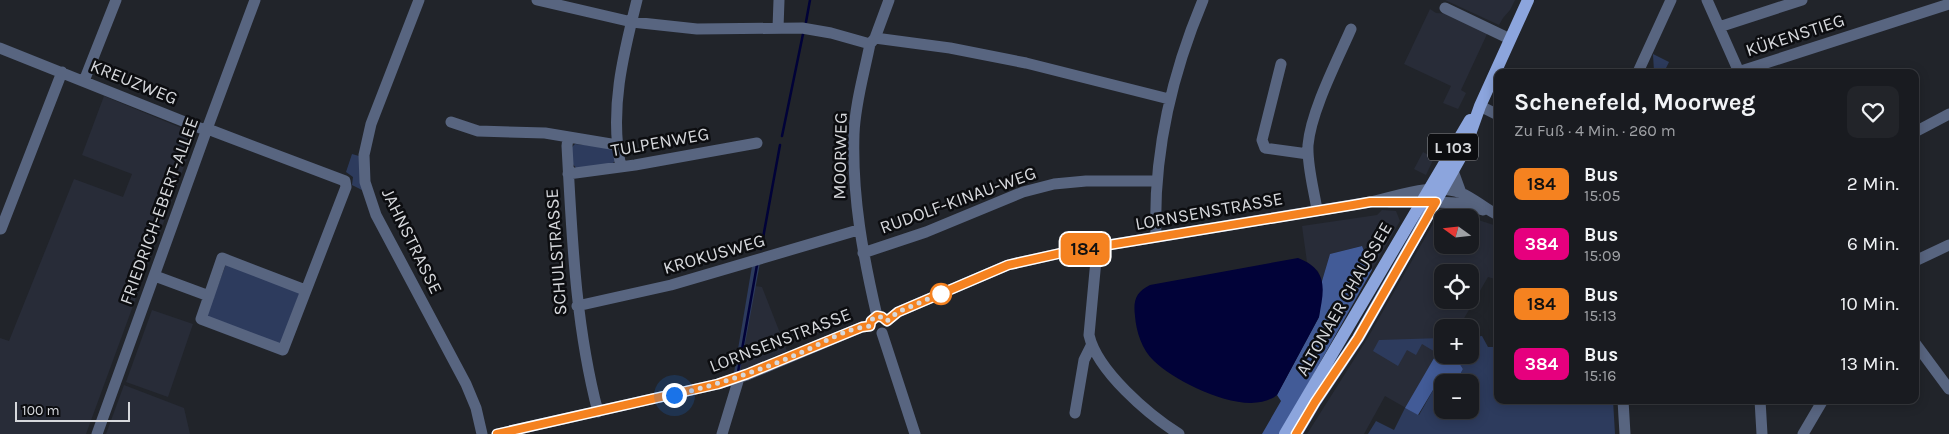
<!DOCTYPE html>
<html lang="de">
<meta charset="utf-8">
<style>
:root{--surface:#191b20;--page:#222429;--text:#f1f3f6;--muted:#9fa1a5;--line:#37393e}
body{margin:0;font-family:Karla,sans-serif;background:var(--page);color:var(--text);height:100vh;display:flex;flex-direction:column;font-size:19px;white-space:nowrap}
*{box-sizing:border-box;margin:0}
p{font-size:16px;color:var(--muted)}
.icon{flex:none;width:28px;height:28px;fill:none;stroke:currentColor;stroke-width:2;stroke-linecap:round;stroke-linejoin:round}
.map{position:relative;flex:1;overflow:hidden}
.drawer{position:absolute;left:1494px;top:69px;width:425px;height:335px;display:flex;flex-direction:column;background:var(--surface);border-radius:10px;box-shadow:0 2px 12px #0003,0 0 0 1px var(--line)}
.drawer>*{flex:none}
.badge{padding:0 10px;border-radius:8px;font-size:18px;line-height:32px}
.needle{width:32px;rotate:285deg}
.tools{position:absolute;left:1434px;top:209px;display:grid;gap:10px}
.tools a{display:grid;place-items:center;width:45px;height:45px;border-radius:10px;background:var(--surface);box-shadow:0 2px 12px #0003,0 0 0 1px var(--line);font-size:25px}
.scale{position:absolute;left:15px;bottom:12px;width:115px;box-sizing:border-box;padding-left:5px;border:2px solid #d6d8dc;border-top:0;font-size:14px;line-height:18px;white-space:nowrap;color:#d6d8dc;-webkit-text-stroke:4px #0c0d10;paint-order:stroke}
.you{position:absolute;width:25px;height:25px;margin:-12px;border:4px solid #fff;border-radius:50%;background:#1a73e8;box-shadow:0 0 0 8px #1a73e833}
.map>.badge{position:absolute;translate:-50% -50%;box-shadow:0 0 0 2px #fff}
.round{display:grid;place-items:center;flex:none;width:52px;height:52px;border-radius:10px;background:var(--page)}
.overview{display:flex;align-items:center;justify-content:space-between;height:85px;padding:0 20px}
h1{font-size:24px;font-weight:700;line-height:38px}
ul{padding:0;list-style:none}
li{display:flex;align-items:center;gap:15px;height:60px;padding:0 20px}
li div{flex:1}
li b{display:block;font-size:19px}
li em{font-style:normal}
li .badge{min-width:55px;font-weight:700;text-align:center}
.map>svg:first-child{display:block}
.built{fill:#282c38;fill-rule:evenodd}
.green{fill:#2d3b5d}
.forest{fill:#425b97}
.water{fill:#010238}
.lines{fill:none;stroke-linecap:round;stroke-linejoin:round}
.stream{stroke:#010238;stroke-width:2.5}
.minor{stroke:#586580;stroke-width:11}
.major{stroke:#8ca5dd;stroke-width:12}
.line-casing{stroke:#fff;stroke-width:11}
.line{stroke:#f58220;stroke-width:8}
.walk{stroke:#d6d8dc;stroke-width:5;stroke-dasharray:0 9}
.stop-dot{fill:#fff;stroke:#f58220;stroke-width:2.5}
.labels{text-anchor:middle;stroke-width:5;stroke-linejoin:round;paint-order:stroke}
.shield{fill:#0c0d10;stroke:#999b9f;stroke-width:1}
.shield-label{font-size:16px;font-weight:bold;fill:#d6d8dc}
.street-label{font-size:18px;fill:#d6d8dc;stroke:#0c0d10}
</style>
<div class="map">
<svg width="1949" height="434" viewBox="0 0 1949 434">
<rect width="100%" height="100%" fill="#21242a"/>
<path class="built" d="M1445,0H1515L1510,10L1503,18L1499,25Z
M1430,9L1436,13L1450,14L1488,32L1461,90L1466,93L1458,109L1443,103L1451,86L1404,64Z
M104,96L196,134L86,434H0V338L9,341L74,179L123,197L132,174L82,155Z
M1423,152L1434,158L1426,175L1414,169Z
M1382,210L1396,211L1400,221L1372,270L1361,246L1330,254L1322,281L1318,271L1307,262L1302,226L1377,215Z
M1447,210L1497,226V268L1495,279L1488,277L1459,327L1442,328V355L1413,412L1385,396L1364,434H1307L1367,339L1433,224L1441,213ZM1442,218H1470V245H1442ZM1442,272H1470V300H1442Z
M755,286L762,287L787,351L740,371Z
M152,310L193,324L168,397L126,382Z
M124,385L184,408L190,434H106Z"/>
<path class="green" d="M1653,54L1669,62L1664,72H1654Z
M575,144L607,147L614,151L615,161L612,164L577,169L571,162V148Z
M352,154L359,156L362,190L352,185L353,177L346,172Z
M760,263L740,371L734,373L752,266Z
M226,264L300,292L280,345L206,317Z
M1482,336L1488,347H1497L1498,400H1613L1615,434H1368L1376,421L1394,430L1405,408L1419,415L1436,385L1442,384V410H1470V382H1456L1463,369L1454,355H1470V337Z
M1442,338V353H1437L1422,344L1416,355L1407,350L1398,366L1373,351L1379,340Z"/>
<path class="forest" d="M1362,246L1372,270L1280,434H1262L1281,401L1277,395L1319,317L1322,281L1330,254Z
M1437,353H1442V355H1454L1463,369L1456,382H1442V384L1436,385L1418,415L1405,408Z"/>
<path class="water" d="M1298,258C1329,270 1324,290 1319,317L1277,395C1248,419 1177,383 1154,361C1142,350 1136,331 1135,316C1133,300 1136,292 1150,285Z"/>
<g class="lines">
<path class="stream" d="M806,22L810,0
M782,136L803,34
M761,249L780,145
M738,372L757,265"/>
<path class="minor" d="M419,0L371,124L364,155L365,182L376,215L466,384L476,408L482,434
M537,0L632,22L697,29L802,28L831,33L870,44
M1707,0L1739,72
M1445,8L1510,39
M1719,27L1802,0
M778,28L779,0
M875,38L950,48L1026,63L1169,99
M0,48L200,128L213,131L345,181L346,187L283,350L201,319L222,258L305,290
M1281,64L1262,140L1265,148L1308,154
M1638,72L1671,0
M1738,72L1949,4
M84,81L116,0
M1480,106L1498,115
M451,122L478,131L545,133L617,145
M1915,132L1949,114
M568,137L567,146C572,236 575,324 598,412
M621,167C609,111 623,55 637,0
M1453,171L1461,193
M568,174L635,165L757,143
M1390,202H1436L1456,203L1483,210
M1317,210C1314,190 1307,166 1308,145C1311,111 1337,61 1351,29
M1,229L62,72
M1156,237C1153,154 1171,76 1203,0
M1094,248L1096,260L1089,335C1097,371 1149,415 1179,434
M863,253L926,232L1023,192L1054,184L1086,181H1157
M1915,261L1949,245
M155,276L209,296
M577,306L671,285L858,230
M877,316C863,256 852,197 854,134C855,104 864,74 870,44L875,38L889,0
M887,321L898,312L1008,265L1066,252L1370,202C1398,196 1433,182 1461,193C1474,198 1485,209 1498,215
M882,333L915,434
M1915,343L1949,389
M1623,400L1625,434
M1760,400L1762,434
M1075,413L1084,360L1091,346
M97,434L207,129L255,0
M497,434L718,384L747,375L862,327L870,326
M722,434L739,378
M1803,434L1823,400"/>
<path class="major" d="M1285,434L1470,120
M1296,434L1315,402L1358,338L1418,233L1464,151L1480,106L1528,0"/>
</g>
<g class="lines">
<defs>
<path id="line" d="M497,434L718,384L747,374L862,327L870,326L871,321L877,316L882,317L887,321L898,312L1008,265L1066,252L1353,205L1370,202H1436L1358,338L1315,402L1296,434"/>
</defs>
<use href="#line" class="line-casing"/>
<use href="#line" class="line"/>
<path class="walk" d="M674,395C717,385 758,371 798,354C821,344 846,328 870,326L871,321L874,317H882L887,321L898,312L942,293L941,294"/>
</g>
<circle class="stop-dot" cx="941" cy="294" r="10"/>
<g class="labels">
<rect class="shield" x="1428" y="133.5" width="50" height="27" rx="4"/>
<g class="shield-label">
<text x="1453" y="153">L 103</text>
</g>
<g class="street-label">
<text transform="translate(1795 35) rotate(-18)" y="6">KÜKENSTIEG</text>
<text transform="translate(134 82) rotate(22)" y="6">KREUZWEG</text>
<text transform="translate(660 142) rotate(-10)" y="6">TULPENWEG</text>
<text transform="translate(840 156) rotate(-89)" y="6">MOORWEG</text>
<text transform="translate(958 200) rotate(-20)" y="6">RUDOLF-KINAU-WEG</text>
<text transform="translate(159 211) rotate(-70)" y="6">FRIEDRICH-EBERT-ALLEE</text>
<text transform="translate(1209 211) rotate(-10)" y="6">LORNSENSTRASSE</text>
<text transform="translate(412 241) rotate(64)" y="6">JAHNSTRASSE</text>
<text transform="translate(556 252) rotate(-94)" y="6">SCHULSTRASSE</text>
<text transform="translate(714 254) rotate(-16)" y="6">KROKUSWEG</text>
<text transform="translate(1344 299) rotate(-60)" y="6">ALTONAER CHAUSSEE</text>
<text transform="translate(780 340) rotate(-21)" y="6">LORNSENSTRASSE</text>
</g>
</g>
</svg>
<div class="tools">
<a><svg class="needle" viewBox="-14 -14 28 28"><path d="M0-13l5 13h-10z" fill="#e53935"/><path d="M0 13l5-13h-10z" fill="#9fa1a5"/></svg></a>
<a><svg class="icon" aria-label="locate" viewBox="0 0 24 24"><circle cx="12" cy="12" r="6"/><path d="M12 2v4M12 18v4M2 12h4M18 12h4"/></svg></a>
<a>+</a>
<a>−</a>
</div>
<div class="scale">100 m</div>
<div class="you" style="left:674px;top:395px"></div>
<b class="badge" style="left:1085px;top:249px;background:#f58220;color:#111">184</b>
<section class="drawer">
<div class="overview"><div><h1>Schenefeld, Moorweg</h1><p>Zu Fuß · 4 Min. · 260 m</p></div><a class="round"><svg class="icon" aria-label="heart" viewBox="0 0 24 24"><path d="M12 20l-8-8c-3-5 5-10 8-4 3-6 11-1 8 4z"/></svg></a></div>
<ul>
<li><span class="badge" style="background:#f58220;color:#111">184</span><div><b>Bus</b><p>15:05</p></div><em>2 Min.</em></li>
<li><span class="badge" style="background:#e6007e;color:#fff">384</span><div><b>Bus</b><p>15:09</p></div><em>6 Min.</em></li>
<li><span class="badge" style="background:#f58220;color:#111">184</span><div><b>Bus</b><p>15:13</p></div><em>10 Min.</em></li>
<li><span class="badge" style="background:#e6007e;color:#fff">384</span><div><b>Bus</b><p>15:16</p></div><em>13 Min.</em></li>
</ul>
</section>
</div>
